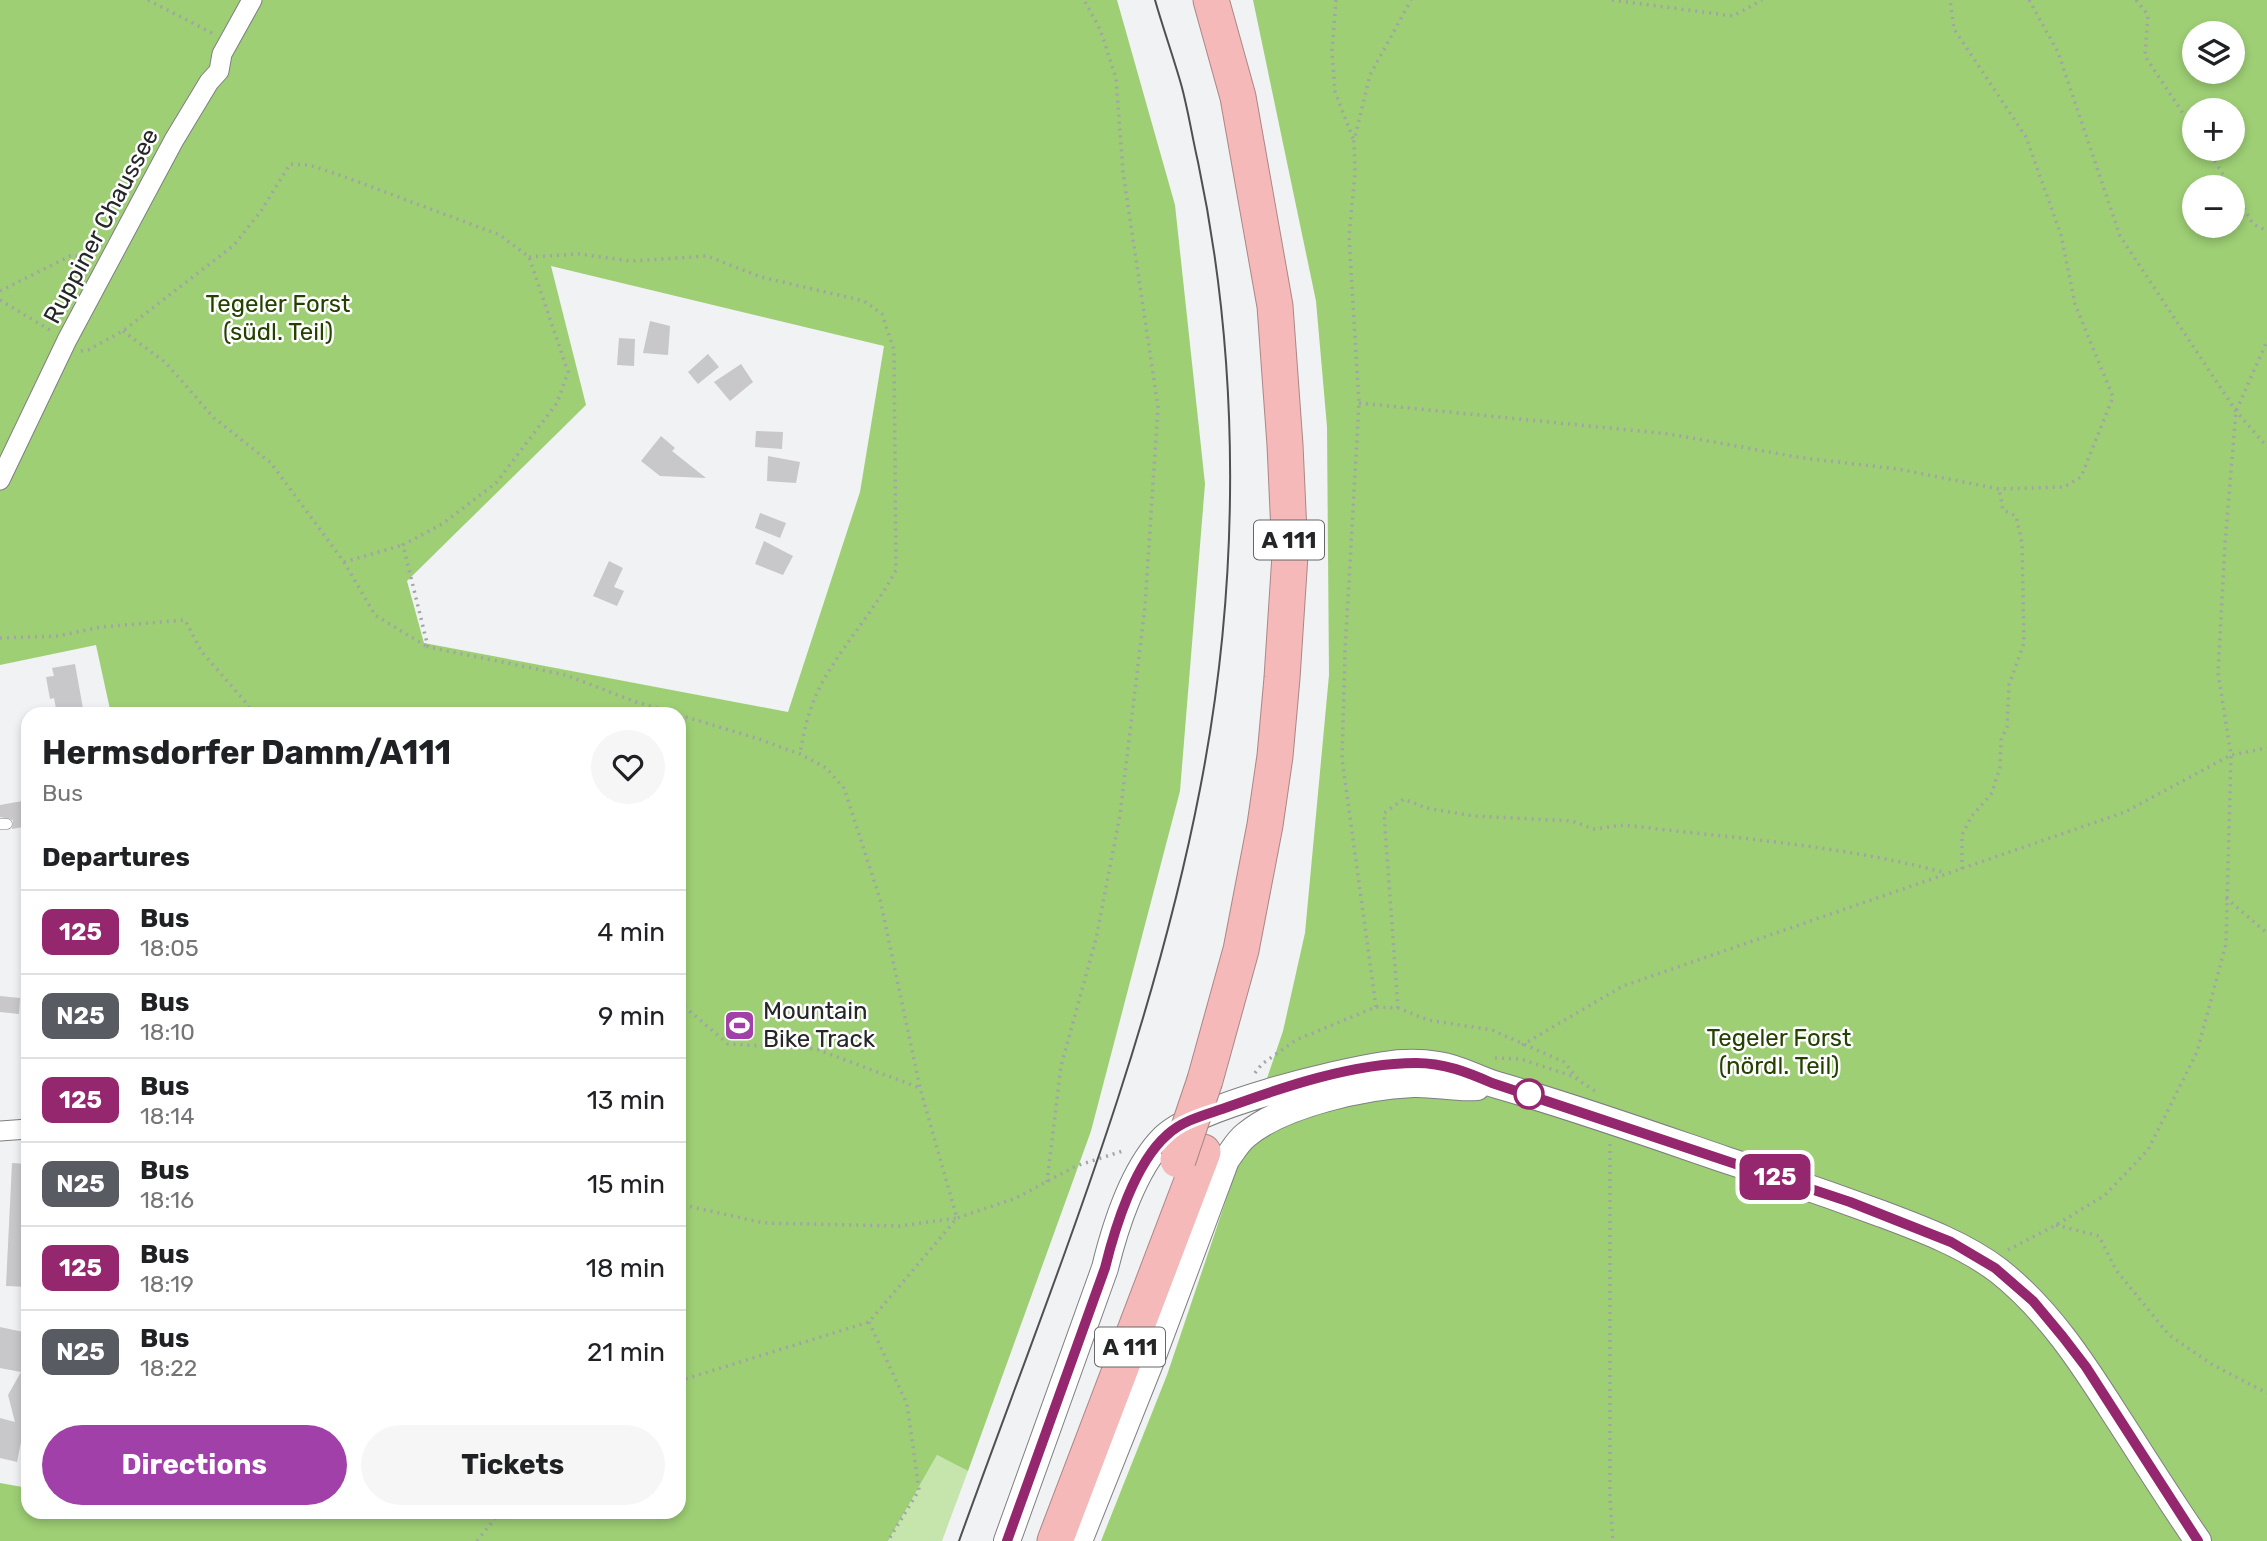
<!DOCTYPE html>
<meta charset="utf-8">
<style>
:root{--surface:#fff;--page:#f6f6f6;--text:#202124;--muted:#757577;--line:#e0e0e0;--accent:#a040a8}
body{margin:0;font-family:Rubik,sans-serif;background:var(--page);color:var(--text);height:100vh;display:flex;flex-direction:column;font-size:26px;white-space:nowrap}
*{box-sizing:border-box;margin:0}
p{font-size:23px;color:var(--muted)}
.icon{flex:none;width:38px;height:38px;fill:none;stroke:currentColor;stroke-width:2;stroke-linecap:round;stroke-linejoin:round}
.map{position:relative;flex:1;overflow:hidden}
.side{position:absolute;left:21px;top:707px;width:665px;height:812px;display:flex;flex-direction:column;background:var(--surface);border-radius:21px;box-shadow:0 4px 10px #0003}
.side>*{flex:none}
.badge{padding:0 14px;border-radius:10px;font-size:24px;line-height:46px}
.fabs{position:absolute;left:2182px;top:21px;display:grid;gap:14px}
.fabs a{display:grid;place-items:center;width:63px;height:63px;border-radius:50%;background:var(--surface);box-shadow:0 4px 10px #0003;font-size:35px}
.map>.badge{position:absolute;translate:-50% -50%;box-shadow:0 0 0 4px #fff}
h2{padding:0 21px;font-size:26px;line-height:63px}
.round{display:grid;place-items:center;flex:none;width:74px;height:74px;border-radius:37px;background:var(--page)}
.head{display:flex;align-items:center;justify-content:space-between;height:119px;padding:0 21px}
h1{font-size:33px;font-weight:700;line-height:52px}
.cta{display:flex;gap:14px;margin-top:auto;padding:14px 21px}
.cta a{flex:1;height:80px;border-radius:42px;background:var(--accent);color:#fff;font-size:28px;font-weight:700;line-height:80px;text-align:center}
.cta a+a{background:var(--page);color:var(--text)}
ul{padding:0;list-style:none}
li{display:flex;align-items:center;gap:21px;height:84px;padding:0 21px;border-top:2px solid var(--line)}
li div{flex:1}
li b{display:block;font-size:26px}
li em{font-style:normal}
li .badge{min-width:77px;font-weight:700;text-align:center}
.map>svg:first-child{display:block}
.green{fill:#c5e5ad}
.forest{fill:#9ecf75;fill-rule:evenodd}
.building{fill:#c8c7ca}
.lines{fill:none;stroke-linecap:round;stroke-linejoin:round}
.lane-casing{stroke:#7e7f81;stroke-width:11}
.street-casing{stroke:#7e7f81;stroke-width:21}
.secondary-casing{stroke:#7e7f81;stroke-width:28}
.highway-casing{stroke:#ac8686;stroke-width:37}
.path{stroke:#a2a4a6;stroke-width:3.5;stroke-dasharray:2 5;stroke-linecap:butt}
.lane{stroke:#fff;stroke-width:10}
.street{stroke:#fff;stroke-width:19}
.secondary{stroke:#fff;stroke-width:26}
.highway{stroke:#f5b9b9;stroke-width:35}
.tram{stroke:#4e5051;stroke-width:2}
.highway-bridge-casing{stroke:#ac8686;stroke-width:37;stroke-linecap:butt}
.highway-bridge{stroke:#f5b9b9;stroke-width:35}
.line-casing{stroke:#fff;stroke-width:16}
.line{stroke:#95276e;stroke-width:10}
.stop-dot{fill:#fff;stroke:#95276e;stroke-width:3.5}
.labels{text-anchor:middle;stroke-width:5;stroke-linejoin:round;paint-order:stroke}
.shield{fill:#fff;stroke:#666768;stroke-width:2}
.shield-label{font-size:23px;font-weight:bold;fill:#252627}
.street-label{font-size:24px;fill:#252627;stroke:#fff}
.park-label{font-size:24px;fill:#244100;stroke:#fff}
.poi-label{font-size:24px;fill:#252627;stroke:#fff;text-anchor:start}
</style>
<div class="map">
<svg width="2267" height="1541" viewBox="0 0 2267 1541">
<rect width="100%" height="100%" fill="#f0f2f4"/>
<path class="green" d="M937,1455L968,1471L942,1541H888Z"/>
<path class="forest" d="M0,0H1117L1175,205L1205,484L1180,791L1091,1131L968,1471L937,1455L888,1541H0V1483L28,1488V1512H679V714H111L96,645L0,665ZM551,266L884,346L860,492L788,712L424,643L407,581L586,405Z
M1253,0H2267V1541H1101L1167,1375L1283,1031L1305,933L1329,675L1327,427L1316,301ZM2194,33H2233V72H2194ZM2194,110H2233V149H2194ZM2194,187H2233V226H2194Z"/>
<path class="building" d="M650,321L670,326L668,355L643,353Z
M619,338L635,339L634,366L617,365Z
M708,354L719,367L698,384L688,372Z
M741,364L753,382L730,401L714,382Z
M756,431L783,432L782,449L755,447Z
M661,436L675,448L672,451L706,478L660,476L641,461Z
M768,456L800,462L796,483L767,481Z
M760,513L786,523L780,538L755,528Z
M764,541L793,556L783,575L755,564Z
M609,561L623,568L614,587L624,591L617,606L593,596Z
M75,664L84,714H57L54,698L50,699L46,677L54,676L52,668Z
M28,800V826L12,829L13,820L0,817V805Z
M0,996L20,998L19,1014L0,1012Z
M12,1163L28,1164V1287L6,1286Z
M0,1327L28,1333V1412L25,1424L28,1443L21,1442L17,1462L0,1458V1418L15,1422L8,1395L21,1372L0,1368Z"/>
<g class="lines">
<defs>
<path id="lane" d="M0,824H7"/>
<path id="street" d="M0,480L67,340L174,140L209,82L219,71L222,54L252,0
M0,1131L28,1129"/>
<path id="secondary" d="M1007,1541L1105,1268C1115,1227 1134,1168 1164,1138C1196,1106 1337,1072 1384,1065C1402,1062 1421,1062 1439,1065C1460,1068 1477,1079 1497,1085C1574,1107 1650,1134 1726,1160C1778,1177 1830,1195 1882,1214C1922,1229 1965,1245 1999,1271C2048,1310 2082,1362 2115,1414C2143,1457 2169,1499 2198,1541
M1079,1541L1154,1353L1226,1160C1232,1152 1238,1141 1246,1135C1283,1104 1365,1086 1413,1084C1434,1083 1456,1089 1477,1087"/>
<path id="highway" d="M1205,1080L1241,950L1265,825L1275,756L1282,678L1290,555L1285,445L1275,306L1238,97L1211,0
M1055,1541L1203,1152"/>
</defs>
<use href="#lane" class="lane-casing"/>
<use href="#street" class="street-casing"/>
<use href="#secondary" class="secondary-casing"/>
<use href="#highway" class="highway-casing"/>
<path class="path" d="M148,0L212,33
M1336,0L1332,51L1335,92L1354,141
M1612,0L1733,16L1762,0
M2029,0L2058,52L2120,236L2236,411L2267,447
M2136,0L2148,15L2145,56L2194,130
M2207,149L2231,187
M2233,190L2253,224L2267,231
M529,257L579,254L631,261L707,256L761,277L864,301L882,314L894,350L896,570C875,610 844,643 822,683C810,705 804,729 800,754
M0,291L70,256H91
M0,300L53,332
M123,331L166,363L214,418L271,463L344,562L375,615L426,646
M81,351L88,350L123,331L234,245L261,211L290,164L309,165L337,174L500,235L529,257L568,372L557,403L496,483L442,524L403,545L428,647L566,675L636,702L677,714
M1359,403L1669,434L1803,458L1898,469L1999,489L2064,487L2081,477L2113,397L2075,304L2061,235L2026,137L1954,29L1950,0
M344,562L403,545
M0,638L58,636L101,627L185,620L201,651L248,705L252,714
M679,715L756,738L800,754L826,768L844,788L880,899L920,1088L957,1218L900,1226L764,1223L679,1204
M1962,869V835L1971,817L1992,793L2000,767L2001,740L2007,727L2009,685L2024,643L2022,543L2016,516L2003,510L1999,489
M2226,898L2267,933
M679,1002L728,1044L816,1049L920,1088
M1376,1007L1342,759L1345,652L1359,403L1349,236L1355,174L1354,141L1370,75L1411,0
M1398,1008L1384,813L1404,799L1426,808L1474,816L1572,821L1594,829L1624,825C1731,838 1842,845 1946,873
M1522,1045L1623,986L2125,812L2231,755L2267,748
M1495,1058L1521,1059L1572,1076L1595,1091
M1255,1073L1262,1064L1296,1040L1376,1007L1398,1008L1428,1020L1492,1030L1564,1062L1578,1079
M1610,1144V1498L1613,1541
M1047,1182L1061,1066L1096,939L1120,815L1145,607L1158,407L1123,172L1116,78L1100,29L1084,0
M2056,1225L2099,1236L2116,1270L2169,1335L2213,1365L2267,1393
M2008,1250L2056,1225L2105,1195L2148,1150L2197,1052L2226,944L2231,755L2218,673L2225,544L2236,411L2267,341
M869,1322L907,1404L919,1490L888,1541
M679,1381L869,1322L957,1218L1016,1198L1076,1166L1126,1150
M477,1541L500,1512"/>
<use href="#lane" class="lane"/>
<use href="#street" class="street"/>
<use href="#secondary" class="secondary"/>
<use href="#highway" class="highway"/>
<path class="tram" d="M959,1541C1048,1294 1150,1048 1200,789C1240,584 1241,366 1198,162C1192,136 1188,109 1181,84C1173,56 1163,28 1155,0"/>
<defs>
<path id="highway-bridge" d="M1178,1160L1205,1080"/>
</defs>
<use href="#highway-bridge" class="highway-bridge-casing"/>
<use href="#highway-bridge" class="highway-bridge"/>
</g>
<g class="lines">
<defs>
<path id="line" d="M1007,1541L1105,1268C1115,1227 1135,1163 1167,1135C1183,1120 1205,1115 1225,1108C1283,1087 1353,1063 1416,1063C1444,1063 1467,1072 1492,1083L1850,1202L1951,1242L1995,1268L2033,1301L2063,1337L2086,1367L2198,1541"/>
</defs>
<use href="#line" class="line-casing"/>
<use href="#line" class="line"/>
</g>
<defs>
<symbol id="stadium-square" viewBox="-11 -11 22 22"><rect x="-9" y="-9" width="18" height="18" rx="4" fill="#a040a8" stroke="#fff"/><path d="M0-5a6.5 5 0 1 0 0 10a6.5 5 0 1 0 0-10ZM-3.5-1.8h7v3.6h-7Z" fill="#fff"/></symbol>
</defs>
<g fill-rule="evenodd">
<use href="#stadium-square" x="722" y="1008" width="35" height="35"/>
</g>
<circle class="stop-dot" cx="1529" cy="1094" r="14"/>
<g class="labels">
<g class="shield">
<rect x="1254" y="520.5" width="70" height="39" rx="5"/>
<rect x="1095" y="1327.5" width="70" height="39" rx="5"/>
</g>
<g class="shield-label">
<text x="1289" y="548">A 111</text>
<text x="1130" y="1355">A 111</text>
</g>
<g class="street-label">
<text transform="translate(101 226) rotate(-62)" y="8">Ruppiner Chaussee</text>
</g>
<g class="park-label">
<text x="278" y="312">Tegeler Forst<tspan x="278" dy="28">(südl. Teil)</tspan></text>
<text x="1779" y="1046">Tegeler Forst<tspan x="1779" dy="28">(nördl. Teil)</tspan></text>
</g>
<g class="poi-label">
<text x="763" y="1019">Mountain<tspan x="763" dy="28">Bike Track</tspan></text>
</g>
</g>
</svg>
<div class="fabs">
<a><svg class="icon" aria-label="layers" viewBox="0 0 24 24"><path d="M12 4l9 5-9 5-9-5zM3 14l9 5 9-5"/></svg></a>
<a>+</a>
<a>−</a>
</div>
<b class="badge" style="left:1775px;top:1177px;background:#95276e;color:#fff">125</b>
<section class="side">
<div class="head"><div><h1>Hermsdorfer Damm/A111</h1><p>Bus</p></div><a class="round"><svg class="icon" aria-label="heart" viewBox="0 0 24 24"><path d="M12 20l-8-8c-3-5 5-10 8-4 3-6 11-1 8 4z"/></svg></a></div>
<h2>Departures</h2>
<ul>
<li><span class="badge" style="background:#95276e;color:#fff">125</span><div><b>Bus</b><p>18:05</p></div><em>4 min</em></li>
<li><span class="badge" style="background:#595b62;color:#fff">N25</span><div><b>Bus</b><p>18:10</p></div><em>9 min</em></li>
<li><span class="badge" style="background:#95276e;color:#fff">125</span><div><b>Bus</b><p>18:14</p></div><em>13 min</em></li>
<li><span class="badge" style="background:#595b62;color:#fff">N25</span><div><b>Bus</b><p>18:16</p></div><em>15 min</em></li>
<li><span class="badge" style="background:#95276e;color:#fff">125</span><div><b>Bus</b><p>18:19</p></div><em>18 min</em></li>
<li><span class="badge" style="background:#595b62;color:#fff">N25</span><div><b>Bus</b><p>18:22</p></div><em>21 min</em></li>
</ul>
<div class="cta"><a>Directions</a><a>Tickets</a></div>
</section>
</div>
